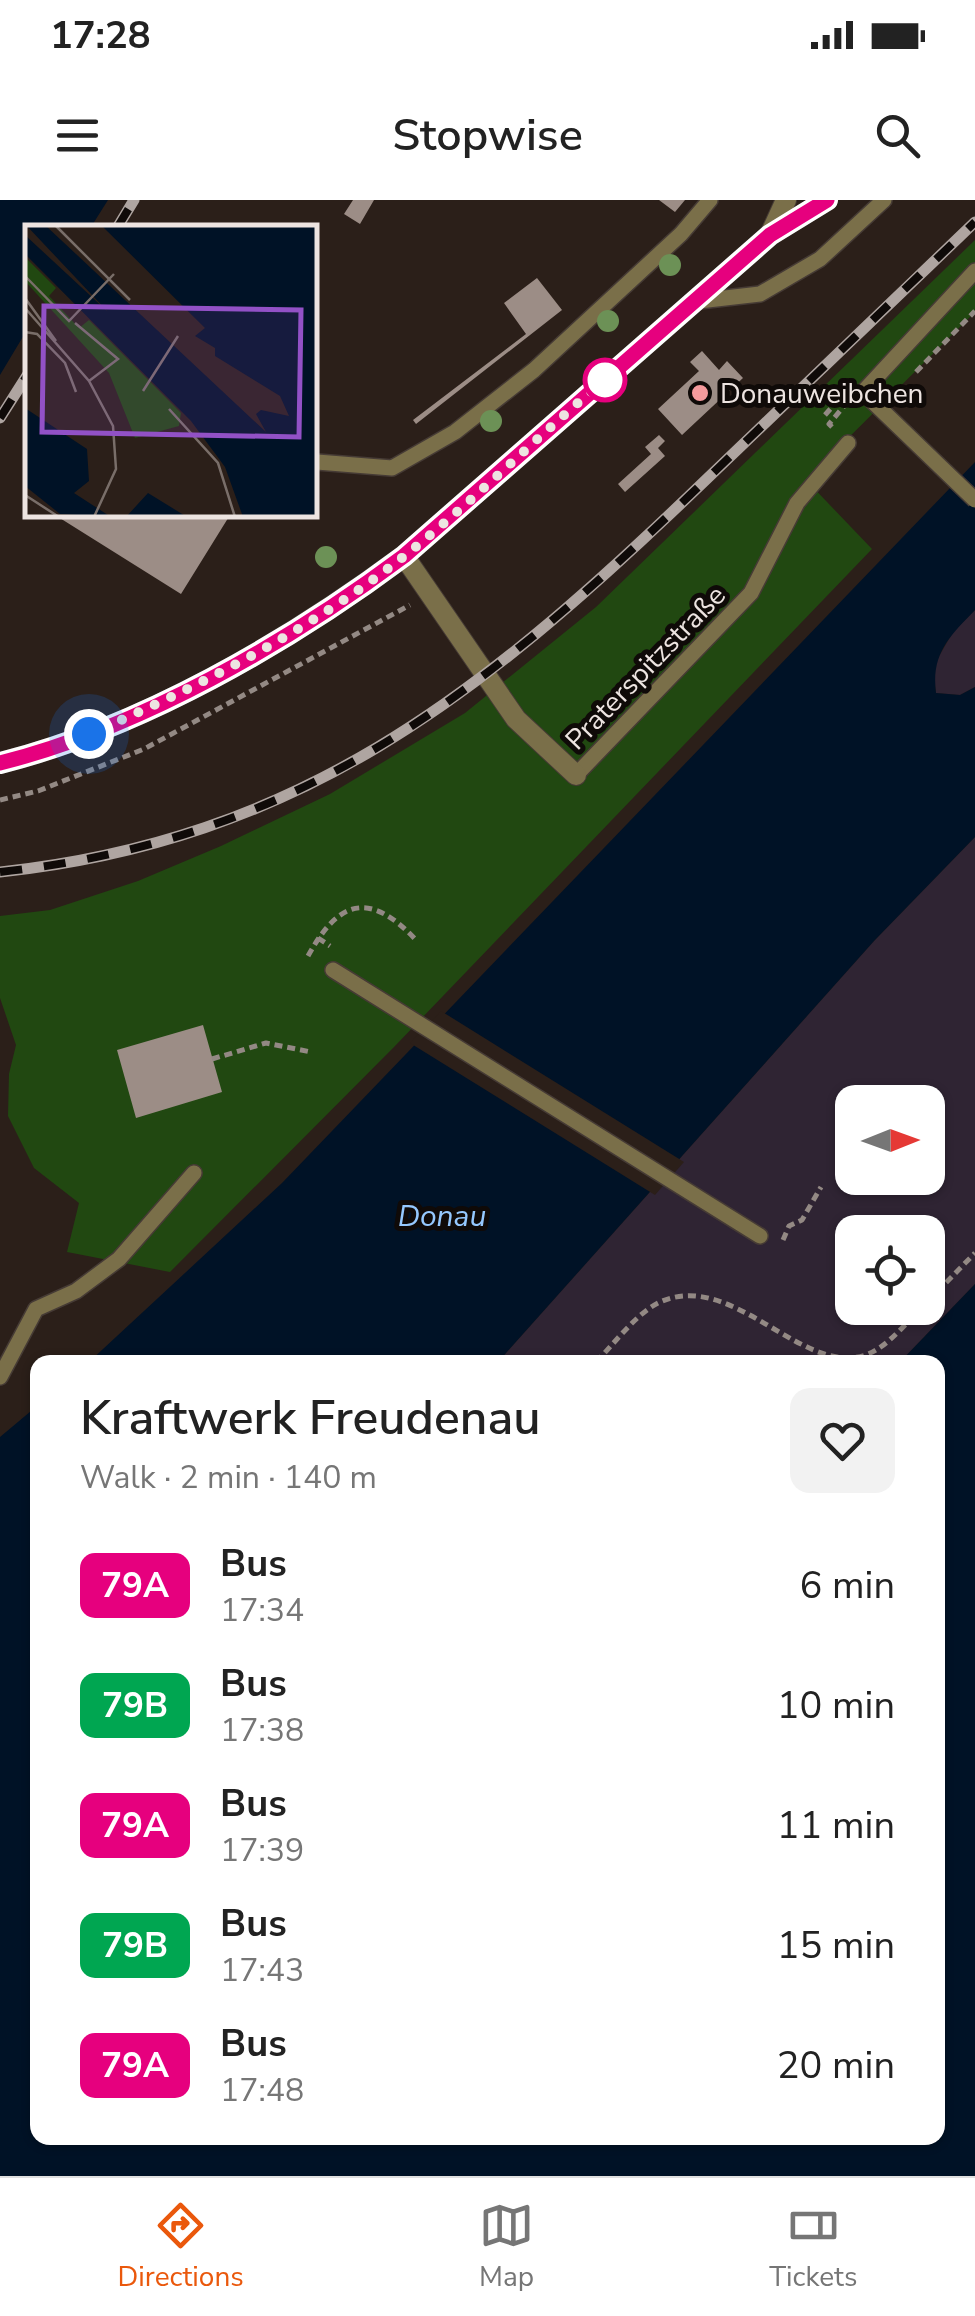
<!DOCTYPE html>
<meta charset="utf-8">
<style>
:root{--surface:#fff;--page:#f2f2f2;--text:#222;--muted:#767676;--line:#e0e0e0;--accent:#ea580c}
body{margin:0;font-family:"Nunito Sans",sans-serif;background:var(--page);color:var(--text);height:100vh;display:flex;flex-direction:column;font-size:38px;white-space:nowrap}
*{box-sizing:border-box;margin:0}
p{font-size:32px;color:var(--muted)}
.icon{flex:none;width:55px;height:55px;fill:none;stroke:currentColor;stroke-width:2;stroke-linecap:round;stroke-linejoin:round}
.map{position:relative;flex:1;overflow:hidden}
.details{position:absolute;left:30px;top:1155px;width:915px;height:790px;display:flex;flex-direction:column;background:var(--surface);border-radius:20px;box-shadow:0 2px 8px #0004}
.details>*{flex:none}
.badge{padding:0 20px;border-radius:15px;font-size:35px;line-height:65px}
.needle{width:65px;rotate:89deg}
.fabs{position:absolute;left:835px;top:885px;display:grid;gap:20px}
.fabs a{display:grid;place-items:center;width:110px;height:110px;border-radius:20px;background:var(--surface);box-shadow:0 2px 8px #0004;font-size:50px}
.you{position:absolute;width:50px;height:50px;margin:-25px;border:8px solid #fff;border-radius:50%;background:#1a73e8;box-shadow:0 0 0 15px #1a73e833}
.map>.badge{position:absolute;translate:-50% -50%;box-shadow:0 0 0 5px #fff}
.round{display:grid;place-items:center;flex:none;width:105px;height:105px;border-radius:20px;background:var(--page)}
.overview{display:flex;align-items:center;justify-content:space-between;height:170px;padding:0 50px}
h1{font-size:48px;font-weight:600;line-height:75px}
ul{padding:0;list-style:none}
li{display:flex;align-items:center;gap:30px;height:120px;padding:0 50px}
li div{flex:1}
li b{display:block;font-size:38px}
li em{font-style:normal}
li .badge{min-width:110px;font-weight:700;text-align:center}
.status{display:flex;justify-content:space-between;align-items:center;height:70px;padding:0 50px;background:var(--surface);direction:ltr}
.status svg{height:28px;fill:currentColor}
header{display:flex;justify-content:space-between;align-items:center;height:130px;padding:0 50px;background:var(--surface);font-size:45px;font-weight:600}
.tab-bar{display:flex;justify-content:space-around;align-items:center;height:140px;border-top:2px solid var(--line);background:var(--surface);font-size:28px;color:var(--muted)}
.tab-bar a{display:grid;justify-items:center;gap:5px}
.tab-bar .on{color:var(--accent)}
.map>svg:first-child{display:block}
.commercial{fill:#2f2433;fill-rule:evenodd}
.green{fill:#214811}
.water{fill:#001226}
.pier{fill:#2b1f19}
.building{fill:#9c8d86}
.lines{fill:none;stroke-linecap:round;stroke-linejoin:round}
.service-casing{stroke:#463b35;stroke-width:18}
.minor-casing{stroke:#463b35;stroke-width:22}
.path{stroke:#938984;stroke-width:5;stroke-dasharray:8 5;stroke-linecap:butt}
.service{stroke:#7a6f49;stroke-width:15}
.minor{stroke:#7a6f49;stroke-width:20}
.rail-casing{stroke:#afa5a1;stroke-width:11}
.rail{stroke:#0f0a08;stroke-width:8;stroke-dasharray:22;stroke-linecap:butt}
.service-bridge-casing{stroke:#463b35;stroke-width:18;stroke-linecap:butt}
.service-bridge{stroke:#7a6f49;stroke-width:15}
.tree{fill:#6c9156}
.line-casing{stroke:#fff;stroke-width:22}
.line{stroke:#e6007e;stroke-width:15}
.walk{stroke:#ede4e1;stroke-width:10;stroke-dasharray:0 18}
.stop-dot{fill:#fff;stroke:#e6007e;stroke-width:5}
.poi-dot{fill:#f59b9d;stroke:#0f0a08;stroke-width:4}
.labels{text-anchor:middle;stroke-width:10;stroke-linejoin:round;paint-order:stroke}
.poi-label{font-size:28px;fill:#ede4e1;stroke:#0f0a08;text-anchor:start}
.street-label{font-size:28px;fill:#ede4e1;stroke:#0f0a08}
.water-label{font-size:30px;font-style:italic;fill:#95c8fe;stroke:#0f0a08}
.inset-road{fill:none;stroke:#796e69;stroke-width:2.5}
.view{fill:#9251c6;fill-opacity:0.15;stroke:#9251c6;stroke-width:5}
.inset-edge{fill:none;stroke:#ede4e1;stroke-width:5}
</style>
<div class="status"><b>17:28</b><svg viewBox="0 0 49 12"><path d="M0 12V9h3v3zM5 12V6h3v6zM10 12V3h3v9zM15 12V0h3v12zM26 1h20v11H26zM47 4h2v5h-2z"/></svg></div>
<header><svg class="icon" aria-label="menu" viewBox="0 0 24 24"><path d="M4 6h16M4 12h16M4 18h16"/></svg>Stopwise<svg class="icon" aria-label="search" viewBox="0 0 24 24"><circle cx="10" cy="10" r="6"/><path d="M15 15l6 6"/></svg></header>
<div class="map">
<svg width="975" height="1976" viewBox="0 0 975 1976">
<rect width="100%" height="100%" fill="#2b1f19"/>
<path class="commercial" d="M975,410V487L960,495L936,493L933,467L953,432Z
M975,637V1084L900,1162H498L874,741ZM852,902H928V978H852ZM852,1032H928V1108H852Z"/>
<path class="green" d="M975,40V112L806,280L872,349L395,846L170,1072L67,1052L79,1003L34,968L8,916L9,874L16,845L0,798V716L50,710L138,681L221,646L330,594L465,513L596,407Z"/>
<path class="water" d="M0,0H108L91,27L28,28L27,130L0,175Z
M975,262V410C949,437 931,454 936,493L960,495L975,487V637L874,741L498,1162H89L282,983Z
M975,1084V1976H0V1237L37,1206L38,1938H938V1162H900Z"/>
<path class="pier" d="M441,811L684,962L655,995L410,843Z"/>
<path class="building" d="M353,0H374L360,24L344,14Z
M659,0H685L675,12Z
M537,78L562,110L416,224L413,220L526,134L504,103Z
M702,151L719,170L727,161L743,178L682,235L658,209L699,171L690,162Z
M659,235L665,241L658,248L665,256L625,292L618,284L651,254L645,247Z
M55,315H230L181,394Z
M203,825L222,892L136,918L117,850Z"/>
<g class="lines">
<defs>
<path id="service" d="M699,101L760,94L820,59L884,0
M868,197L862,193L975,71
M317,262L392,268L455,232L534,170L681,34L710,0
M576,575L751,393L797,303L848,243
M333,770L760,1036
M0,1177L36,1109L76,1091L119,1059L194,973"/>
<path id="minor" d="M770,35L786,0
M404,356L516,519L576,575
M0,563C144,527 285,443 404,356L770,35L827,0"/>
</defs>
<use href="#service" class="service-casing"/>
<use href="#minor" class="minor-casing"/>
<path class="path" d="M916,172L975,111
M825,215L840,198
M832,227L829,224L845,205
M0,600L38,591L144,549L410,405
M318,738L330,746
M308,756C339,699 370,691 416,740
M212,859L266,843L311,852
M783,1040L789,1026L802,1020L821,987
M928,1101L975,1053
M596,1162C613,1145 636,1114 658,1103C735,1065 810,1190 876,1150C893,1140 908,1121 921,1108"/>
<use href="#service" class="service"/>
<use href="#minor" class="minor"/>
<defs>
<path id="rail" d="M117,28L134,0
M0,218L28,174
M0,672C299,640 481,495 690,295C785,204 880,113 975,22"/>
</defs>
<use href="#rail" class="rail-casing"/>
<use href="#rail" class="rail"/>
<defs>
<path id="service-bridge" d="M868,197L975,300"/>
</defs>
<use href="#service-bridge" class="service-bridge-casing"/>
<use href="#service-bridge" class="service-bridge"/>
</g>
<g class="tree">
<circle cx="670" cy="65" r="11"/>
<circle cx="608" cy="121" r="11"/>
<circle cx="491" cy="221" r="11"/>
<circle cx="326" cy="357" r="11"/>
</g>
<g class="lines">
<defs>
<path id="line" d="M0,563C140,528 289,442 404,356L770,35L827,0"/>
</defs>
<use href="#line" class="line-casing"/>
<use href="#line" class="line"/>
<path class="walk" d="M89,534C195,489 312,429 403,357C473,302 536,237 605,180"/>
</g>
<circle class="stop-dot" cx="605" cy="180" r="20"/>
<circle class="poi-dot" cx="700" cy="193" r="10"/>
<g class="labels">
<g class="poi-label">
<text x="720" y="203">Donauweibchen</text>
</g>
<g class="street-label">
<text transform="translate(645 467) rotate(-46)" y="10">Praterspitzstraße</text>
</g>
<g class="water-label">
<text x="442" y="1026">Donau</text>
</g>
</g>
<g transform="translate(25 25)">
<rect width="292" height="292" fill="#2b1f19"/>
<path d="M0,32L31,63L24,71L54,103L64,95L156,188L154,201L110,213L84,148L0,56Z" fill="#214811"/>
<path d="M1,0H20L241,207L231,189L236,185L264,191L255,171L190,131V123L170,111L180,103L76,0H292V292H218L200,242L166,196L0,29V10L83,87ZM0,183L62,224L64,256L49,268L86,292L35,289L0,261ZM123,268L162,292H101Z" fill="#001226"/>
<path class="inset-road" d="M30,0L105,75M0,51L44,96L89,49M0,73L31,116M0,83L64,156L88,201L91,244L69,292M50,98L93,134L64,156M0,107L12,109L40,138L51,167M118,166L153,111M144,184L193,238L210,292M0,270L34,292"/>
<path class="view" d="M19,81L276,85L274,212L17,207Z"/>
<rect width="292" height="292" class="inset-edge"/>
</g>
</svg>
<div class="fabs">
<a><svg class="needle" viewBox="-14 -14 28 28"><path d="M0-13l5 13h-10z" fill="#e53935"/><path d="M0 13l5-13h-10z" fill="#767676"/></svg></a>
<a><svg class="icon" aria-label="locate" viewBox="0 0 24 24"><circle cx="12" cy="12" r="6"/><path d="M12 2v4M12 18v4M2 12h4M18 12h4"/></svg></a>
</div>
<div class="you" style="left:89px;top:534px"></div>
<section class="details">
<div class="overview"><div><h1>Kraftwerk Freudenau</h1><p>Walk · 2 min · 140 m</p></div><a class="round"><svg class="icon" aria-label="heart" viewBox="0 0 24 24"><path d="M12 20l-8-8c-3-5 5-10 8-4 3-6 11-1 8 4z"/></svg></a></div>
<ul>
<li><span class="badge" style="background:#e6007e;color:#fff">79A</span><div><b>Bus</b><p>17:34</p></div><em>6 min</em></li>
<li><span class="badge" style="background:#00a651;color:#fff">79B</span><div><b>Bus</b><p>17:38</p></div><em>10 min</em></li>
<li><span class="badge" style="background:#e6007e;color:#fff">79A</span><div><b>Bus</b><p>17:39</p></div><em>11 min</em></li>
<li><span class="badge" style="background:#00a651;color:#fff">79B</span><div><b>Bus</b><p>17:43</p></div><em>15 min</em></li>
<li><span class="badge" style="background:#e6007e;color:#fff">79A</span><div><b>Bus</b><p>17:48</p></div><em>20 min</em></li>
</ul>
</section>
</div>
<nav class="tab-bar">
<a class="on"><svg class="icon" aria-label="directions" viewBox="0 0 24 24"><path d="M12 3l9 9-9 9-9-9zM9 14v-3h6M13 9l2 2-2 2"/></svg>Directions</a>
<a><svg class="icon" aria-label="map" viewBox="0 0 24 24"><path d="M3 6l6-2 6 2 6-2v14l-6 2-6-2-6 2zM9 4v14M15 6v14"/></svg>Map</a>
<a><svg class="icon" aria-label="tickets" viewBox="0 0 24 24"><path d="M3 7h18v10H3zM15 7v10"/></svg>Tickets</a>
</nav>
